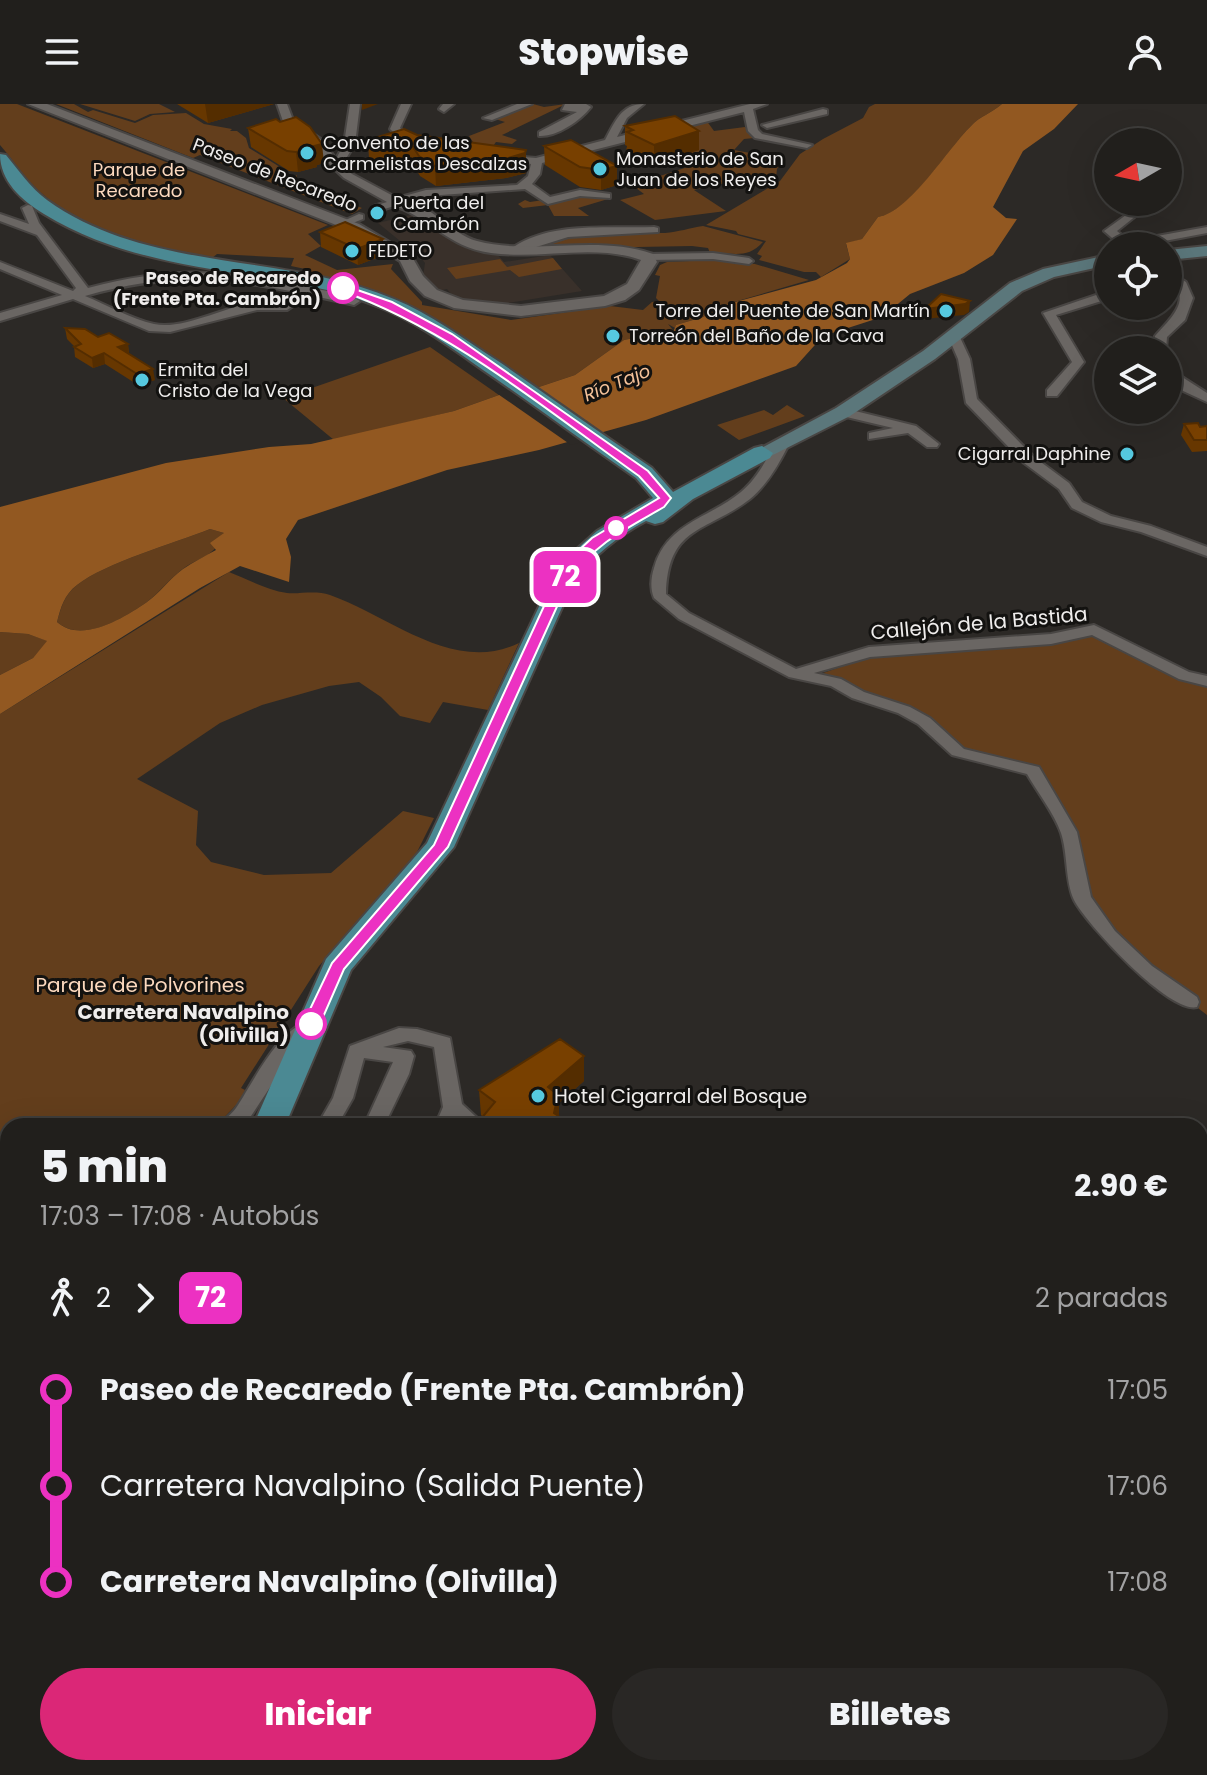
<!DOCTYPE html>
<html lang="es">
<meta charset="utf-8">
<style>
:root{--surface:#211f1c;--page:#292725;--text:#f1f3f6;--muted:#a2a2a3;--line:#3e3d3b;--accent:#db2777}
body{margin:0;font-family:Poppins,sans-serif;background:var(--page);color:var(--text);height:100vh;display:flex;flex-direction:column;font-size:30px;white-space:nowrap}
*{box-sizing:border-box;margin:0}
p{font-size:26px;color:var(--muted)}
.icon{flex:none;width:44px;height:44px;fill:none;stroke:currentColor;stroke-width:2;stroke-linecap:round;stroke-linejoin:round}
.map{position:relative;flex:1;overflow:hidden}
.panel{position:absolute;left:0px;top:1014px;width:1208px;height:658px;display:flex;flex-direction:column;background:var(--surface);border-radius:24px 24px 0 0;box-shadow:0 8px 32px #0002,0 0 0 2px var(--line)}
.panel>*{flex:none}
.badge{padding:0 16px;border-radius:12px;font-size:28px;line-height:52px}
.needle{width:52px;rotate:261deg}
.fabs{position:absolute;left:1094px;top:24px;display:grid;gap:16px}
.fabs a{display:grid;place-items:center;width:88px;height:88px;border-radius:50%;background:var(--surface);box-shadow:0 8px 32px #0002,0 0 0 2px var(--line);font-size:40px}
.map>.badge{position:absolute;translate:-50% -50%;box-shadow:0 0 0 4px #fff}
.legs{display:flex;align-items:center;gap:12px;height:88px;padding:0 40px;font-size:26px}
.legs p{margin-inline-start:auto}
.head{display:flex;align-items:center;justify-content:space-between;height:136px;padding:0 40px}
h1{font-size:44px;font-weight:800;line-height:60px}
.cta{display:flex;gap:16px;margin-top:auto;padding:16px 40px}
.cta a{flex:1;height:92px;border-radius:48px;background:var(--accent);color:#fff;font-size:32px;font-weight:800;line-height:92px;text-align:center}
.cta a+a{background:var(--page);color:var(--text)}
ul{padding:0 40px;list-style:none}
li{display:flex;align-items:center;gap:28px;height:96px;font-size:30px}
li i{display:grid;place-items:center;width:12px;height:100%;margin:0 10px;background:currentColor}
li i::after{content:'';width:20px;height:20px;margin:-10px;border:6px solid;border-radius:50%;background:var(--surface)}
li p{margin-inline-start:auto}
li:first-child i{background:linear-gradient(#0000 50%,currentColor 0)}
li:last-child i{background:linear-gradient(currentColor 50%,#0000 0)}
header{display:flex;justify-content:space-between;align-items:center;height:104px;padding:0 40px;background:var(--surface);font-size:36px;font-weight:800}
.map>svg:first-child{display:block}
.built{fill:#39302a}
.green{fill:#633e1c}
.water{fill:#925821;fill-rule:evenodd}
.pier{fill:#2c2926}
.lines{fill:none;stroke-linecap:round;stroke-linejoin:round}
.pedestrian-casing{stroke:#494644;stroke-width:4}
.minor-casing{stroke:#494644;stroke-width:4}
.tertiary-casing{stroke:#494644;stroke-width:4}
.secondary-casing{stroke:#494644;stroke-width:4}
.primary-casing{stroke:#494644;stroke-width:4}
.pedestrian{fill:#6a6663;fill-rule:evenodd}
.minor{fill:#6a6663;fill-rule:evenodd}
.tertiary{fill:#6a6663;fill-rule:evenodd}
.secondary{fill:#5b777b;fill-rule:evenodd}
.primary{fill:#4b8993;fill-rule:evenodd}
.wall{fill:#673700}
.shaded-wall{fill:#542d00}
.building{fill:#784000;stroke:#542d00;stroke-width:2}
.line-1{fill:#ec31c2;stroke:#fff;stroke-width:2}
.poi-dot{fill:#56c9e0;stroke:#131210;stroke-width:3}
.stop-1-dot{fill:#fff;stroke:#ec31c2;stroke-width:4}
.labels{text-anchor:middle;stroke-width:6;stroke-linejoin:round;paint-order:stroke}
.far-poi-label{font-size:18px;fill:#efedec;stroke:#131210;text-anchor:start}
.far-park-label{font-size:18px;fill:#fcd9be;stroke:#131210}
.far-street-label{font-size:18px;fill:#efedec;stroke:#131210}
.far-stop-label{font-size:18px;font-weight:bold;fill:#efedec;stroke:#131210;text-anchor:end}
.far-water-label{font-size:18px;font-style:italic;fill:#f5c299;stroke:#131210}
.street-label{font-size:20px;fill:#efedec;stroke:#131210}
.park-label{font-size:20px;fill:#fcd9be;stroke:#131210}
.stop-label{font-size:20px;font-weight:bold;fill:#efedec;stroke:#131210;text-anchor:end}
.poi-label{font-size:20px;fill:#efedec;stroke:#131210;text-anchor:start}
</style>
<header><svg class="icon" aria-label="menu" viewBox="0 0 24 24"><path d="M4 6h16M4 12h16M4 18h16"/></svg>Stopwise<svg class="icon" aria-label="person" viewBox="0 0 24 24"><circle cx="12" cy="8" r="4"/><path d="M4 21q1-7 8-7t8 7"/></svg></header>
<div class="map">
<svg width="1207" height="1671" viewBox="0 0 1207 1671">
<rect width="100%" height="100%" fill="#2c2926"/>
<path class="built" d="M419,109L466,144L496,149L504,158L550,151L582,187L495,201L451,194L452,191L447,185L437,187L423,172L425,159L421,154L378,119Z"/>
<path class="green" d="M0,0H17L328,121L308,130L321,142L305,151L337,166L393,160L391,165L422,198V201L511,216L610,202L643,206L652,198L659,197L656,194L660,172L655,171L660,161L667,158L713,156L755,160L809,176L724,201L703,213L676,221L675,224L668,220L673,226L624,236L575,271L536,284L414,205L382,191L308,172L310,166L291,162L294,154L217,150L212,154C150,142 89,130 40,88C25,75 13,56 0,41Z
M56,0H74L88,8L93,6L135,19L153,11L186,9L204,20L232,25L230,27H237L246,34L249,44L288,68L274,76L280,79L297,71L296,79H302L341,97L340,99L347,98L362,104L352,110L200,51L193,54Z
M80,0H159L175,8L150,10L135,17Z
M533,0L544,3L566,0L502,31L517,36L512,40L496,38L493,42L475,41L469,32L505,18L495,15Z
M875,0H1002C992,9 980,12 971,22C948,44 911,108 878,113L862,135L846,140L850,155L821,173L816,168H804L759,156L762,152L757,150L766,137L738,130L736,127L706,121L780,77L800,50L823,35L863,14L869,3Z
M706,16L714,27L745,23L754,34L744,35L734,46L784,55L777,65L776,74L712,81L694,86L726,107L655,116L620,96L644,90L632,81L700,59L684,52L698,45L659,28Z
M582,90L608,95L578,104L589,112H554L548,101L523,104L518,100L525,96L530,98Z
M703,122L763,138C747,156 732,148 710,149L708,144L692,142L527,145C568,120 619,130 665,129C678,128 690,124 703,122Z
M553,154L562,165L519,173L510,166L456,175L447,164L500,155L507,163Z
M430,243L499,291L454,307L334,336L283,294Z
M787,301L805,312L739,336L717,321L764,306L773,311Z
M210,425L224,429C213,454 205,450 184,464C170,474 160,488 147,498C124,514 82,540 57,518C61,504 64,491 77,481C105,459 175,439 210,425Z
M229,468C247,475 267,486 287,489C301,490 316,486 330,491C390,512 454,571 519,539L488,606L443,598L430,619L400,612L381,593L359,578L329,582L262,601L220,619L137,675L198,707L196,741L211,758L264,771L331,769L403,707L434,714L410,762L319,862L241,984L245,986L239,998L216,1022H8V1173L0,1177V610Z
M0,528L28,530L48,537L33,554L0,571Z
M1095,530L1170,570L1207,582V911L1147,865L1084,793L1071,728L1033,667L972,653L924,617L822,574L823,569L870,553L1052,541Z"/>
<path class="water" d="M1002,0H1078L1054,25L1023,47L993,103L1006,114L1017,115L993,151L964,169L910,190L882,213L823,232L796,262L646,316L539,346L447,366L298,416L286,435L291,453L289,478L240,462L200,484L0,610V571L33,554L47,537L28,530L0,528V403L166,359L269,343L311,340L454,307L499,291L536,284L575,271L624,236L674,226L676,221L703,213L724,201L816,176L847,159L850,155L846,139L862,135L878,113C910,108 948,44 971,22C980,12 992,9 1002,0ZM210,425L224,429L210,439L216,446C205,452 193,458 183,465C170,474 160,489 147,498C124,514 81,540 57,518C61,503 64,491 77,481C105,459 175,439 210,425Z"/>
<path class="pier" d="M531,281L603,332L571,341L495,288Z"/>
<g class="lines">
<defs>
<path id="pedestrian" d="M713,149L749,154L753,157L749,160L713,155L648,156L644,153L648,150Z"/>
<path id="minor" d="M277,0H287L293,16L322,36L336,55L344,40L350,0H360L355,40L342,61L352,70L397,94L426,86L517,81L528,72L531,60L499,55V51L536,54L605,36C615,18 621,0 644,0L627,14L617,33L750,0H767L753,5L758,26L762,30L812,41L807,44L755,34L748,27L744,8L542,59L540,70L532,80L550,93L580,86L610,90V94L580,92L548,100L525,85L427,92L378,107L374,106V102L387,98L344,74L323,54L314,40L284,20Z
M401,0H411L400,24L418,40V44H410L390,25Z
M443,0H454L444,8L439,5Z
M517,0H532L492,16L483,14Z
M565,0H586L591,3C580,17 557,33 539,32V28L577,8L562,6Z
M823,5L827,6V10L767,24L762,21Z
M28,101L32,102L39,119L88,184C172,162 228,165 313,184C328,188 348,189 360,197L354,201C250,178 191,162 85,192C107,201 131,215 154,220C194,229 260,179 293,202L287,206H257L170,228L149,227L73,195L0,217V209L62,191L0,165V158L73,187L76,184L37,131L0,117V110L29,120L22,104Z
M1133,106L1137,107V111L1117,127L1129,137L1207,123V129L1138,142H1113L1118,139L1104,127Z
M359,110L363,111V115L345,122L339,119Z
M654,123L658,124V128L568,133L514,150L508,147C547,116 608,125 654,123Z
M1168,167L1186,178L1193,194L1185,216L1167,233L1166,246H1154L1155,232C1169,216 1195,194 1168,176Z
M1108,187V195L1056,211L1084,258L1057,292H1047V286L1072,258L1043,209Z
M950,229H958L970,255L977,295L1034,353L1069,379L1082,398L1111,412L1151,422L1207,443V452L1141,428L1101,418L1072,404L1059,385L1024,359L966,299L958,255L948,232Z
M1168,264L1207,289V298L1181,286L1168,274Z
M843,304L916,322L939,340L937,343H927L908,329L869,335V329L893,324L838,311V305Z
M782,336L789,340C779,360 767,381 750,395C706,429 668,421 666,490L689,509L796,565L869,543L1051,530L1094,521L1189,568L1207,572V582L1179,575L1092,531L1051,540L870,553L814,569L841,575L864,588L910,603L930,614L964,645L1039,663L1077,728L1091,793L1115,827L1152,862L1197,893L1199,898L1197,903C1170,910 1087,821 1074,796C1065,777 1068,750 1061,729C1054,709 1038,689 1027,670L952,651L918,620L898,609L852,594L831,582L789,573L679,515L654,494C650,485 651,473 654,464C666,419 710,414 741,388C758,374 766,355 777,337Z
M307,918L316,925L294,947L247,1018L242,1022H219C224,1015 231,1011 236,1004C253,979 277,927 307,918Z
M399,924L417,925L450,934L462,1000L486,1022H463L457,1017L455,1022H435L443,1003L434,943L408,937L383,943L411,947L414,952L409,970L384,1022H364L393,958L364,954L353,994L337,1022H317L333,994L350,942Z
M8,1174V1192L0,1194V1176Z"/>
<path id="tertiary" d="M28,0H47L359,120L411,151L423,172L437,186L463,196L521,202L604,192L627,180L641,156C593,139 541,156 491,149C446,143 428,111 391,101V95C422,89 448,129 477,137C535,152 596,130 653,150L657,158L639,186L625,196L605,202L521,212L454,204L425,192L410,177L400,157L349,126Z"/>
<path id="secondary" d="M1207,142V152L1168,156V146Z
M1108,151V161L1054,173L1022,187L935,255L850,312L769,353H755L752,349L836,304L923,247L1010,179L1043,165Z
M95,1664H134L131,1671H92Z"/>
<path id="primary" d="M0,50L6,51C19,67 31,84 47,96C149,169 282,148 394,195C431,210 464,235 498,257C549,292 600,329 652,364L673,388L754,344L762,342L773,349L770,354L693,395L663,418L655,420L646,417C618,432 594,451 574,477L454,743L351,866L285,1022H253L326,855L427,739L562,454L569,452L597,427L653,394L636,374C584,338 534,301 483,266C450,243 417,218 379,203C353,192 326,185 298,180C210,163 122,158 44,110C21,96 0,77 0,50Z
M286,1664H331L334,1671H289Z"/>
</defs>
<use href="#pedestrian" class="pedestrian-casing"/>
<use href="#minor" class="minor-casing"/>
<use href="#tertiary" class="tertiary-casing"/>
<use href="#secondary" class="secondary-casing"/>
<use href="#primary" class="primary-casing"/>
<use href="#pedestrian" class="pedestrian"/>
<use href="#minor" class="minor"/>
<use href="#tertiary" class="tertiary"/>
<use href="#secondary" class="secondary"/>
<use href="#primary" class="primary"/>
</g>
<path class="wall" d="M177,0H274L208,19Z
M625,22L699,46L654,61L626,47L627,42L625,41Z
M248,24L324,59L317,61V63L298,68L289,67L251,43Z
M417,31L526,46V69L506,74L436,82L420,72L414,62L369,55L368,36Z
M544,42L617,62V81L601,86L580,83L545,61Z
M320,128L384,151L358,161L321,143Z
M65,224L128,240L129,250L155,276L138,281L105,260L93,264L75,253L74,242L67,235Z
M1184,320L1200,323L1207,322V347L1192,348L1181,331Z
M584,977L559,999V1012L483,1013L481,1011L479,986Z"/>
<path class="shaded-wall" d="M205,0H274L208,19Z
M362,0H378L362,6Z
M699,27V46L654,61V41Z
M322,40L324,59L317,61V63L298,68L296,48Z
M526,46V69L506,74L436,82L435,62Z
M617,62V81L601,86V66Z
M383,135L384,151L358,161L357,145Z
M970,197L969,208L964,211L924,215L925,205Z
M128,240L129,251L118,243Z
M104,249L105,260L93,264L92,254Z
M153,265L155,276L138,281L137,270Z
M584,952V977L559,999V1016L558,1022L548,983Z"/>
<path class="building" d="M675,12L699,27L654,41L627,28L633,26L625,22Z
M296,13L310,23L322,40L314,42L316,43L296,48L287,47L248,24L276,15L280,18Z
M404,25L417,31L526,46L525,49L505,55L435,62L419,52L413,43L368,36Z
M571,36L617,62L601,66L580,63L544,42Z
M345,118L383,135L357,145L320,128Z
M941,190L970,197L965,200L925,205Z
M65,224L85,225L98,233L109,229L128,240L118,243L153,265L137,270L104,249L92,254L74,243L81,240Z
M1198,319L1200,323L1207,322V336H1194L1184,320Z
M560,935L584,952L548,983L558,991L554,1009L573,1022H475L495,998L479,986Z"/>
<path class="line-1" d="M343,181L392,198L452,230L648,367L671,394L664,403C624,426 597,438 569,476L448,743L344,865L320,920L311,926L303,920L332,859L434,741L556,476L578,447L592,434L659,394L639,372C544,304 450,225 339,186L337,184Z"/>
<g class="poi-dot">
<circle cx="307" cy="49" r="8"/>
<circle cx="600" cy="65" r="8"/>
<circle cx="377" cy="109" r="8"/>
<circle cx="352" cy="147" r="8"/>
<circle cx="946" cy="207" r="8"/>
<circle cx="613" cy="232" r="8"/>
<circle cx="142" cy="276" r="8"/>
<circle cx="1127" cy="350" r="8"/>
<circle cx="538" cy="992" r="8"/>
</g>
<g class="stop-1-dot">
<circle cx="343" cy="184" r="14"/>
<circle cx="616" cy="424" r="10"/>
<circle cx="311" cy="920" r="14"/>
</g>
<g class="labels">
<g class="far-poi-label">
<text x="323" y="45">Convento de las<tspan x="323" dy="21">Carmelistas Descalzas</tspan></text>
<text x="616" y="61">Monasterio de San<tspan x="616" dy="21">Juan de los Reyes</tspan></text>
<text x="393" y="105">Puerta del<tspan x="393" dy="21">Cambrón</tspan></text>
<text x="368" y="153">FEDETO</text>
<text x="930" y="213" text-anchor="end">Torre del Puente de San Martín</text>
<text x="629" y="238">Torreón del Baño de la Cava</text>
<text x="158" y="272">Ermita del<tspan x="158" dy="21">Cristo de la Vega</tspan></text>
<text x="1111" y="356" text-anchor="end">Cigarral Daphine</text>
</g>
<g class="far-park-label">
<text x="139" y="72">Parque de<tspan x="139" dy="21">Recaredo</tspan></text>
</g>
<g class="far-street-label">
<text transform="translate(275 71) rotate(21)" y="6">Paseo de Recaredo</text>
</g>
<g class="far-stop-label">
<text x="321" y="180">Paseo de Recaredo<tspan x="321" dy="21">(Frente Pta. Cambrón)</tspan></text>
</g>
<g class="far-water-label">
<text transform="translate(617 279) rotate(-22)" y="6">Río Tajo</text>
</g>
<g class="street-label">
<text transform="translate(979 519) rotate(-5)" y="7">Callejón de la Bastida</text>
</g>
<g class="park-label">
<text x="140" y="888">Parque de Polvorines</text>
</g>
<g class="stop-label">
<text x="289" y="915">Carretera Navalpino<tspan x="289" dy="23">(Olivilla)</tspan></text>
</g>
<g class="poi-label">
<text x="554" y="999">Hotel Cigarral del Bosque</text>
</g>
</g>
</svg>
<div class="fabs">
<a><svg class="needle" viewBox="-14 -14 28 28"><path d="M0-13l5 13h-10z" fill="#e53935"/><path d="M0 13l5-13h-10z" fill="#a2a2a3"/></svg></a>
<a><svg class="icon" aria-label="locate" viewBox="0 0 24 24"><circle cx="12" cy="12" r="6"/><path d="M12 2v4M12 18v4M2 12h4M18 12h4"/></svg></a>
<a><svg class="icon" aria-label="layers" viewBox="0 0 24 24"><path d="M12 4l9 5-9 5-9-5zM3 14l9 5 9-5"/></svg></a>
</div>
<b class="badge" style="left:565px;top:473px;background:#ec31c2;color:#fff">72</b>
<section class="panel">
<div class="head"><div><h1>5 min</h1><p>17:03 – 17:08 · Autobús</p></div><b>2.90 €</b></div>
<div class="legs"><svg class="icon" aria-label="walk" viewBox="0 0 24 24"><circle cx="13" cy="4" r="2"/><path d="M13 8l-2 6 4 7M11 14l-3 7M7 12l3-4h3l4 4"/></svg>2<svg class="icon" aria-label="forward" viewBox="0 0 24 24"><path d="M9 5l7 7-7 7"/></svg><b class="badge" style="background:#ec31c2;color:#fff">72</b><p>2 paradas</p></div>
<ul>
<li><i style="color:#ec31c2"></i><b>Paseo de Recaredo (Frente Pta. Cambrón)</b><p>17:05</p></li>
<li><i style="color:#ec31c2"></i><span>Carretera Navalpino (Salida Puente)</span><p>17:06</p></li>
<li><i style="color:#ec31c2"></i><b>Carretera Navalpino (Olivilla)</b><p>17:08</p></li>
</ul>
<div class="cta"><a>Iniciar</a><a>Billetes</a></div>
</section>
</div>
